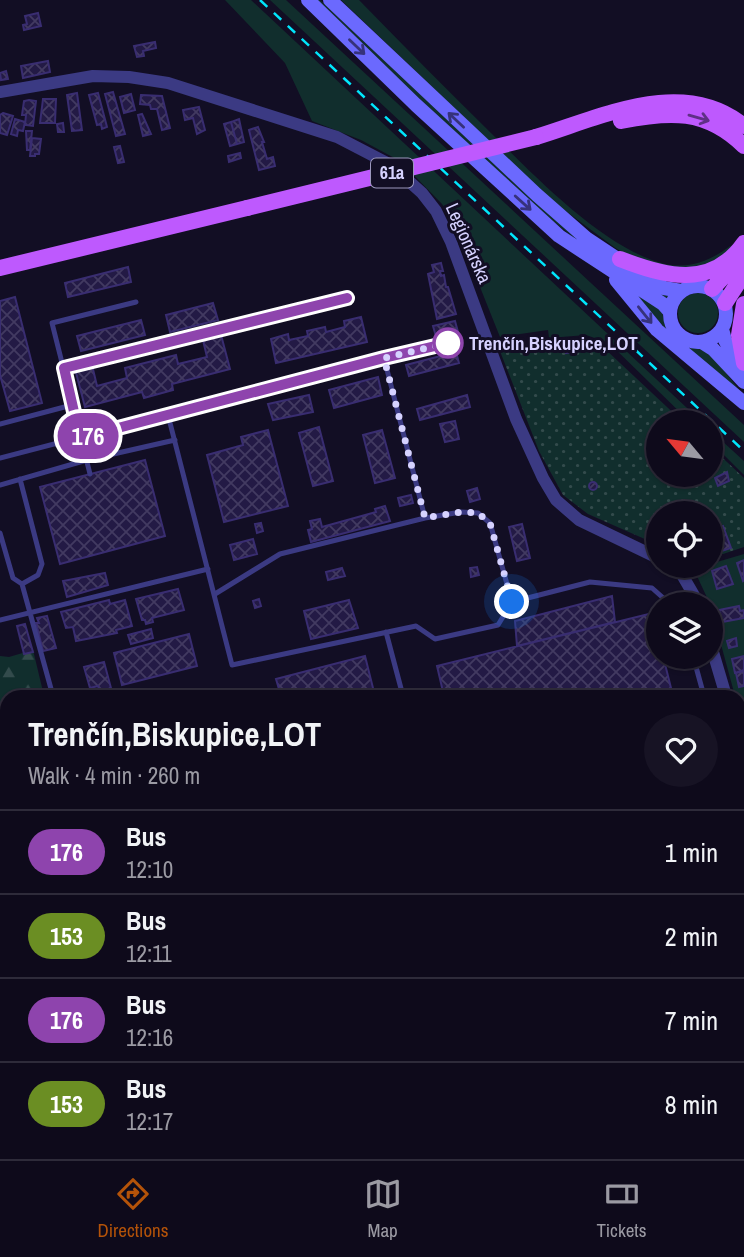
<!DOCTYPE html>
<meta charset="utf-8">
<style>
:root{--surface:#0e0a1b;--page:#171324;--text:#f1f3f6;--muted:#9b9aa3;--line:#2e2b3a;--accent:#b45309}
body{margin:0;font-family:"Archivo Narrow",sans-serif;background:var(--page);color:var(--text);height:100vh;display:flex;flex-direction:column;font-size:26px;white-space:nowrap}
*{box-sizing:border-box;margin:0}
p{font-size:23px;color:var(--muted)}
.icon{flex:none;width:38px;height:38px;fill:none;stroke:currentColor;stroke-width:2;stroke-linecap:round;stroke-linejoin:round}
.map{position:relative;flex:1;overflow:hidden}
.sheet{position:absolute;left:0px;top:690px;width:746px;height:471px;display:flex;flex-direction:column;background:var(--surface);border-radius:21px 21px 0 0;box-shadow:0 2px 5px #0004,0 0 0 2px var(--line)}
.sheet>*{flex:none}
.badge{padding:0 14px;border-radius:23px;font-size:24px;line-height:46px}
.needle{width:46px;rotate:299deg}
.controls{position:absolute;left:646px;top:410px;display:grid;gap:14px}
.controls a{display:grid;place-items:center;width:77px;height:77px;border-radius:50%;background:var(--surface);box-shadow:0 2px 5px #0004,0 0 0 2px var(--line);font-size:35px}
.you{position:absolute;width:35px;height:35px;margin:-18px;border:5px solid #fff;border-radius:50%;background:#1a73e8;box-shadow:0 0 0 10px #1a73e833}
.map>.badge{position:absolute;translate:-50% -50%;box-shadow:0 0 0 4px #fff}
.round{display:grid;place-items:center;flex:none;width:74px;height:74px;border-radius:37px;background:var(--page)}
.head{display:flex;align-items:center;justify-content:space-between;height:119px;padding:0 28px}
h1{font-size:33px;font-weight:700;line-height:52px}
ul{padding:0;list-style:none}
li{display:flex;align-items:center;gap:21px;height:84px;padding:0 28px;border-top:2px solid var(--line)}
li div{flex:1}
li b{display:block;font-size:26px}
li em{font-style:normal}
li .badge{min-width:77px;font-weight:700;text-align:center}
.tabs{display:flex;justify-content:space-around;align-items:center;height:98px;border-top:2px solid var(--line);background:var(--surface);font-size:19px;color:var(--muted)}
.tabs a{display:grid;justify-items:center;gap:4px}
.tabs .on{color:var(--accent)}
.map>svg:first-child{display:block}
.green{fill:#112e2d}
.forest{fill:url(#forest-firs)}
.garden{fill:url(#garden-dots)}
.lines{fill:none;stroke-linecap:round;stroke-linejoin:round}
.taxiway{stroke:#0a7a90;stroke-width:26}
.building{fill:url(#building-cross-hatch);stroke:#392d71;stroke-width:2}
.service{stroke:#3b3a83;stroke-width:5}
.tertiary{stroke:#3b3a83;stroke-width:12}
.secondary{stroke:#6b69fe;stroke-width:14}
.primary{stroke:#be59fe;stroke-width:16}
.rail{stroke:#01e5fb;stroke-width:2.5;stroke-dasharray:10 9;stroke-linecap:butt}
.primary-bridge{stroke:#be59fe;stroke-width:16}
.oneway{stroke:#36327b}
.oneway2{stroke:#5f3086}
.line-casing{stroke:#fff;stroke-width:16}
.line{stroke:#8e44ad;stroke-width:10}
.walk{stroke:#d6d2ff;stroke-width:7;stroke-dasharray:0 12.6}
.stop-dot{fill:#fff;stroke:#8e44ad;stroke-width:3.5}
.labels{text-anchor:middle;stroke-width:6;stroke-linejoin:round;paint-order:stroke}
.shield{fill:#120e24;stroke:#9b97bd;stroke-width:2}
.shield-label{font-size:18px;font-weight:bold;fill:#d6d2ff}
.street-label{font-size:19px;fill:#d6d2ff;stroke:#120e24}
.stop-label{font-size:19px;font-weight:bold;fill:#d6d2ff;stroke:#120e24;text-anchor:start}
</style>
<div class="map">
<svg width="744" height="1159" viewBox="0 0 744 1159">
<defs>
<pattern id="forest-firs" width="22" height="20" patternUnits="userSpaceOnUse" patternTransform="scale(1.75)"><rect width="22" height="20" fill="#112e2d"/><path d="M5 1l3.5 6h-7zM16 11l3.5 6h-7z" fill="#334b4c"/></pattern>
<pattern id="garden-dots" width="8" height="8" patternUnits="userSpaceOnUse" patternTransform="scale(1.75)"><rect width="8" height="8" fill="#112e2d"/><path d="M2 2h.1M6 6h.1" fill="none" stroke="#334b4c" stroke-width="1.8" stroke-linecap="round"/></pattern>
<pattern id="building-cross-hatch" width="8" height="8" patternUnits="userSpaceOnUse" patternTransform="scale(1.75)"><rect width="8" height="8" fill="#231a45"/><path d="M0 0l8 8M0 8l8-8" fill="none" stroke="#423a61"/></pattern>
</defs>
<rect width="100%" height="100%" fill="#120e24"/>
<path class="green" d="M225,0H251L702,422H690L609,343L586,335L549,338L548,330L500,337L456,227L442,204L400,161L361,140L312,121L285,63Z
M270,0H286L744,425V442Z
M315,0H320L523,191L672,294L668,302L579,242L527,200Z
M341,0H359C404,46 449,92 495,137C538,179 602,246 661,263C687,270 709,262 730,246L734,248L712,264L681,271L628,256L614,247L551,200Z
M629,288L660,307L667,328L680,342L689,347L700,348L712,355L744,396L682,347Z
M678 313a20 20 0 1 1 40 0a20 20 0 1 1-40 0Z
M710,430L744,461V475L711,442Z
M744,554V731L739,711L738,696H735L710,604L696,574L700,567Z"/>
<path class="forest" d="M33,650L44,696H7V717L0,719V656L9,657Z
M7,731V815L0,794V733Z
M744,955V1159H650L648,1153H738V958Z"/>
<path class="garden" d="M585,340L605,349L683,422H658V474H710L711,447L744,478V547L711,558L710,513H658V548L647,540L588,514L563,495L539,451L498,346Z"/>
<g class="lines">
<path class="taxiway" d="M0,933L7,931
M352,1153L353,1159
M36,1159L43,1153
M175,1159L196,1153"/>
</g>
<path class="building" d="M38,13L41,26L24,30L23,25L27,24L25,16Z
M155,42L156,48L143,51L144,56L137,57L134,46Z
M48,61L50,72L23,78L21,66Z
M6,71L8,79L1,80L0,73Z
M113,92L125,134L116,136L105,94Z
M77,93L82,130L72,131L67,95Z
M98,93L107,127L102,129L101,124L97,125L89,95Z
M131,94L135,110L124,113L120,97Z
M141,95L162,96L170,128L162,130L157,109H151L150,105L140,104Z
M43,99H56L55,123H40Z
M29,100L36,101L33,126L25,125L26,115H22L24,101Z
M199,107L205,130L197,134L193,118L185,120L183,110Z
M3,113L13,116L7,135L0,133V115Z
M142,114L151,134L143,136L138,115Z
M15,119L25,122L23,131L18,130L17,136L11,134Z
M239,119L244,142L237,144L231,122Z
M231,122L237,144L230,146L224,124Z
M63,123L64,132H58L57,124Z
M258,127L264,142H262L267,159L273,157L275,166L259,170L249,130Z
M26,131H32L30,150H27Z
M32,138L41,139L39,154H35V156H30Z
M120,146L124,162L118,163L114,147Z
M240,153L241,158L229,162L228,156Z
M441,263L443,271H440L441,276L444,275L446,287H448L456,314L437,319L428,274L434,272L432,265Z
M128,267L131,282L68,297L65,283Z
M15,297L42,403L10,411L0,375V301Z
M213,303L218,320L170,332L166,315Z
M361,317L367,342L276,363L271,339L288,334L289,340L308,336L307,331L325,327L326,332L345,327L344,321Z
M141,320L145,335L81,351L77,336Z
M455,321L458,332L437,340L433,326Z
M220,331L230,369L172,384L173,390L144,398L142,392L85,407L75,369L92,365L97,386L127,378L125,368L176,355L178,364L207,357L202,336Z
M458,332L462,346L450,349L446,335Z
M583,343L590,348L578,351L577,344Z
M575,344L577,351L566,353L565,346Z
M456,352L459,363L409,376L406,365Z
M378,377L382,395L334,408L329,390Z
M309,395L313,412L273,420L268,404Z
M467,395L470,407L420,420L417,409Z
M455,421L459,439L445,442L440,424Z
M319,427L333,481L313,486L299,433Z
M268,430L288,506L224,522L207,455L243,445L241,437Z
M382,430L395,478L375,483L363,435Z
M145,460L165,536L60,564L40,487Z
M727,472L729,481L718,486L715,478Z
M589 486a4 4 0 1 1 8 0a4 4 0 1 1-8 0Z
M477,488L480,499L470,502L467,491Z
M411,495L413,503L400,506L398,498Z
M385,506L390,521L311,542L308,530L312,529L310,521L320,519L322,527L376,512L375,509Z
M261,523L263,531L257,533L255,524Z
M522,524L530,558L517,561L509,527Z
M723,526L731,548L713,554L710,530Z
M253,539L257,554L234,560L230,545Z
M744,560V580L743,581L737,563Z
M726,566L733,584L717,589L712,571Z
M477,567L479,575L471,577L470,568Z
M342,568L345,576L328,580L326,572Z
M105,573L108,585L67,597L63,581Z
M178,589L184,610L152,618L153,622L146,624L145,620H142L136,599Z
M612,596L615,622L517,646L515,621Z
M259,599L261,606L255,608L253,601Z
M109,600L110,604L125,600L132,626L116,630L117,633L76,641L73,627L66,628L61,612Z
M349,600L358,628L311,639L304,611Z
M739,606L740,611L744,610V618L722,622L719,610Z
M653,613L658,634V656H663L673,696H444L437,666Z
M47,616L56,648L43,651L36,623H39L37,618Z
M25,624L33,652L24,654L17,626Z
M151,629L153,638L131,644L128,635Z
M189,634L197,666L122,685L114,653Z
M736,638L737,646L729,648L727,641Z
M365,656L375,696H281L276,679Z
M744,656V670L735,673L732,659Z
M104,662L111,688L100,692L98,686L90,688L84,667Z
M744,671V686L739,687L736,673Z
M352,1153H387L388,1159H353Z"/>
<g class="lines">
<path class="service" d="M384,358L425,518
M63,368L347,297
M168,415L232,665L416,626L435,639L498,625L512,602L590,582L652,588L670,604
M0,424L72,405
M0,458L384,358L448,343
M90,474L52,323L136,302
M20,479L42,564L38,575L22,584
M0,485L87,460L175,440
M0,533L13,578L22,584L53,696
M215,594L280,554L425,518L461,512L478,513L490,523L512,602
M0,620L208,569
M386,632L403,696
M693,656L704,696
M0,908L7,906
M632,1153L633,1159
M600,1159L602,1153"/>
<path class="tertiary" d="M0,92L93,76L129,77L168,83L337,137L391,165L422,193L436,211L451,242L516,419L543,478L556,500L579,520L658,558
M671,565L681,573L699,604
M710,642L726,696
M738,741L744,761"/>
<path class="secondary" d="M308,0L416,105L559,236L663,304L670,312
M330,0L537,195L586,238L649,280L664,288L681,291
M616,280L657,330L744,403
M670 314a28 28 0 1 1 56 0a28 28 0 1 1-56 0Z
M722,329L725,340L743,374
M702,342L713,349L744,382"/>
<path class="primary" d="M621,121C670,111 706,109 744,146
M536,137C602,117 683,76 744,126
M620,259C664,276 711,290 744,243
M0,268L247,208
M712,289L742,257
M725,303L744,274
M744,304L739,335L744,363"/>
<path class="rail" d="M260,0L744,451"/>
<path class="primary-bridge" d="M247,208L536,137"/>
</g>
<defs><path id="oneway-shaft" d="M-6 0H5M1.5-3L5.5 0L1.5 3" fill="none" stroke-width="1.6" stroke-linecap="round" stroke-linejoin="round" transform="scale(1.75)"/></defs>
<g class="oneway">
<use href="#oneway-shaft" transform="translate(357 47) rotate(44)"/>
<use href="#oneway-shaft" transform="translate(456 120) rotate(-137)"/>
<use href="#oneway-shaft" transform="translate(523 203) rotate(42)"/>
<use href="#oneway-shaft" transform="translate(645 315) rotate(51)"/>
</g>
<use class="oneway2" href="#oneway-shaft" transform="translate(699 118) rotate(16)"/>
<g class="lines">
<defs>
<path id="line" d="M347,298L64,368L80,438L384,358L448,343"/>
</defs>
<use href="#line" class="line-casing"/>
<use href="#line" class="line"/>
<path class="walk" d="M448,343L384,358L425,518L461,512L478,513L490,523L512,602"/>
</g>
<circle class="stop-dot" cx="448" cy="343" r="14"/>
<g class="labels">
<rect class="shield" x="371" y="158.5" width="42" height="29" rx="5"/>
<g class="shield-label">
<text x="392" y="179">61a</text>
</g>
<g class="street-label">
<text transform="translate(469 243) rotate(66)" y="7">Legionárska</text>
</g>
<g class="stop-label">
<text x="469" y="350">Trenčín,Biskupice,LOT</text>
</g>
</g>
</svg>
<div class="controls">
<a><svg class="needle" viewBox="-14 -14 28 28"><path d="M0-13l5 13h-10z" fill="#e53935"/><path d="M0 13l5-13h-10z" fill="#9b9aa3"/></svg></a>
<a><svg class="icon" aria-label="locate" viewBox="0 0 24 24"><circle cx="12" cy="12" r="6"/><path d="M12 2v4M12 18v4M2 12h4M18 12h4"/></svg></a>
<a><svg class="icon" aria-label="layers" viewBox="0 0 24 24"><path d="M12 4l9 5-9 5-9-5zM3 14l9 5 9-5"/></svg></a>
</div>
<div class="you" style="left:512px;top:602px"></div>
<b class="badge" style="left:88px;top:436px;background:#8e44ad;color:#fff">176</b>
<section class="sheet">
<div class="head"><div><h1>Trenčín,Biskupice,LOT</h1><p>Walk · 4 min · 260 m</p></div><a class="round"><svg class="icon" aria-label="heart" viewBox="0 0 24 24"><path d="M12 20l-8-8c-3-5 5-10 8-4 3-6 11-1 8 4z"/></svg></a></div>
<ul>
<li><span class="badge" style="background:#8e44ad;color:#fff">176</span><div><b>Bus</b><p>12:10</p></div><em>1 min</em></li>
<li><span class="badge" style="background:#6b8e23;color:#fff">153</span><div><b>Bus</b><p>12:11</p></div><em>2 min</em></li>
<li><span class="badge" style="background:#8e44ad;color:#fff">176</span><div><b>Bus</b><p>12:16</p></div><em>7 min</em></li>
<li><span class="badge" style="background:#6b8e23;color:#fff">153</span><div><b>Bus</b><p>12:17</p></div><em>8 min</em></li>
</ul>
</section>
</div>
<nav class="tabs">
<a class="on"><svg class="icon" aria-label="directions" viewBox="0 0 24 24"><path d="M12 3l9 9-9 9-9-9zM9 14v-3h6M13 9l2 2-2 2"/></svg>Directions</a>
<a><svg class="icon" aria-label="map" viewBox="0 0 24 24"><path d="M3 6l6-2 6 2 6-2v14l-6 2-6-2-6 2zM9 4v14M15 6v14"/></svg>Map</a>
<a><svg class="icon" aria-label="tickets" viewBox="0 0 24 24"><path d="M3 7h18v10H3zM15 7v10"/></svg>Tickets</a>
</nav>
